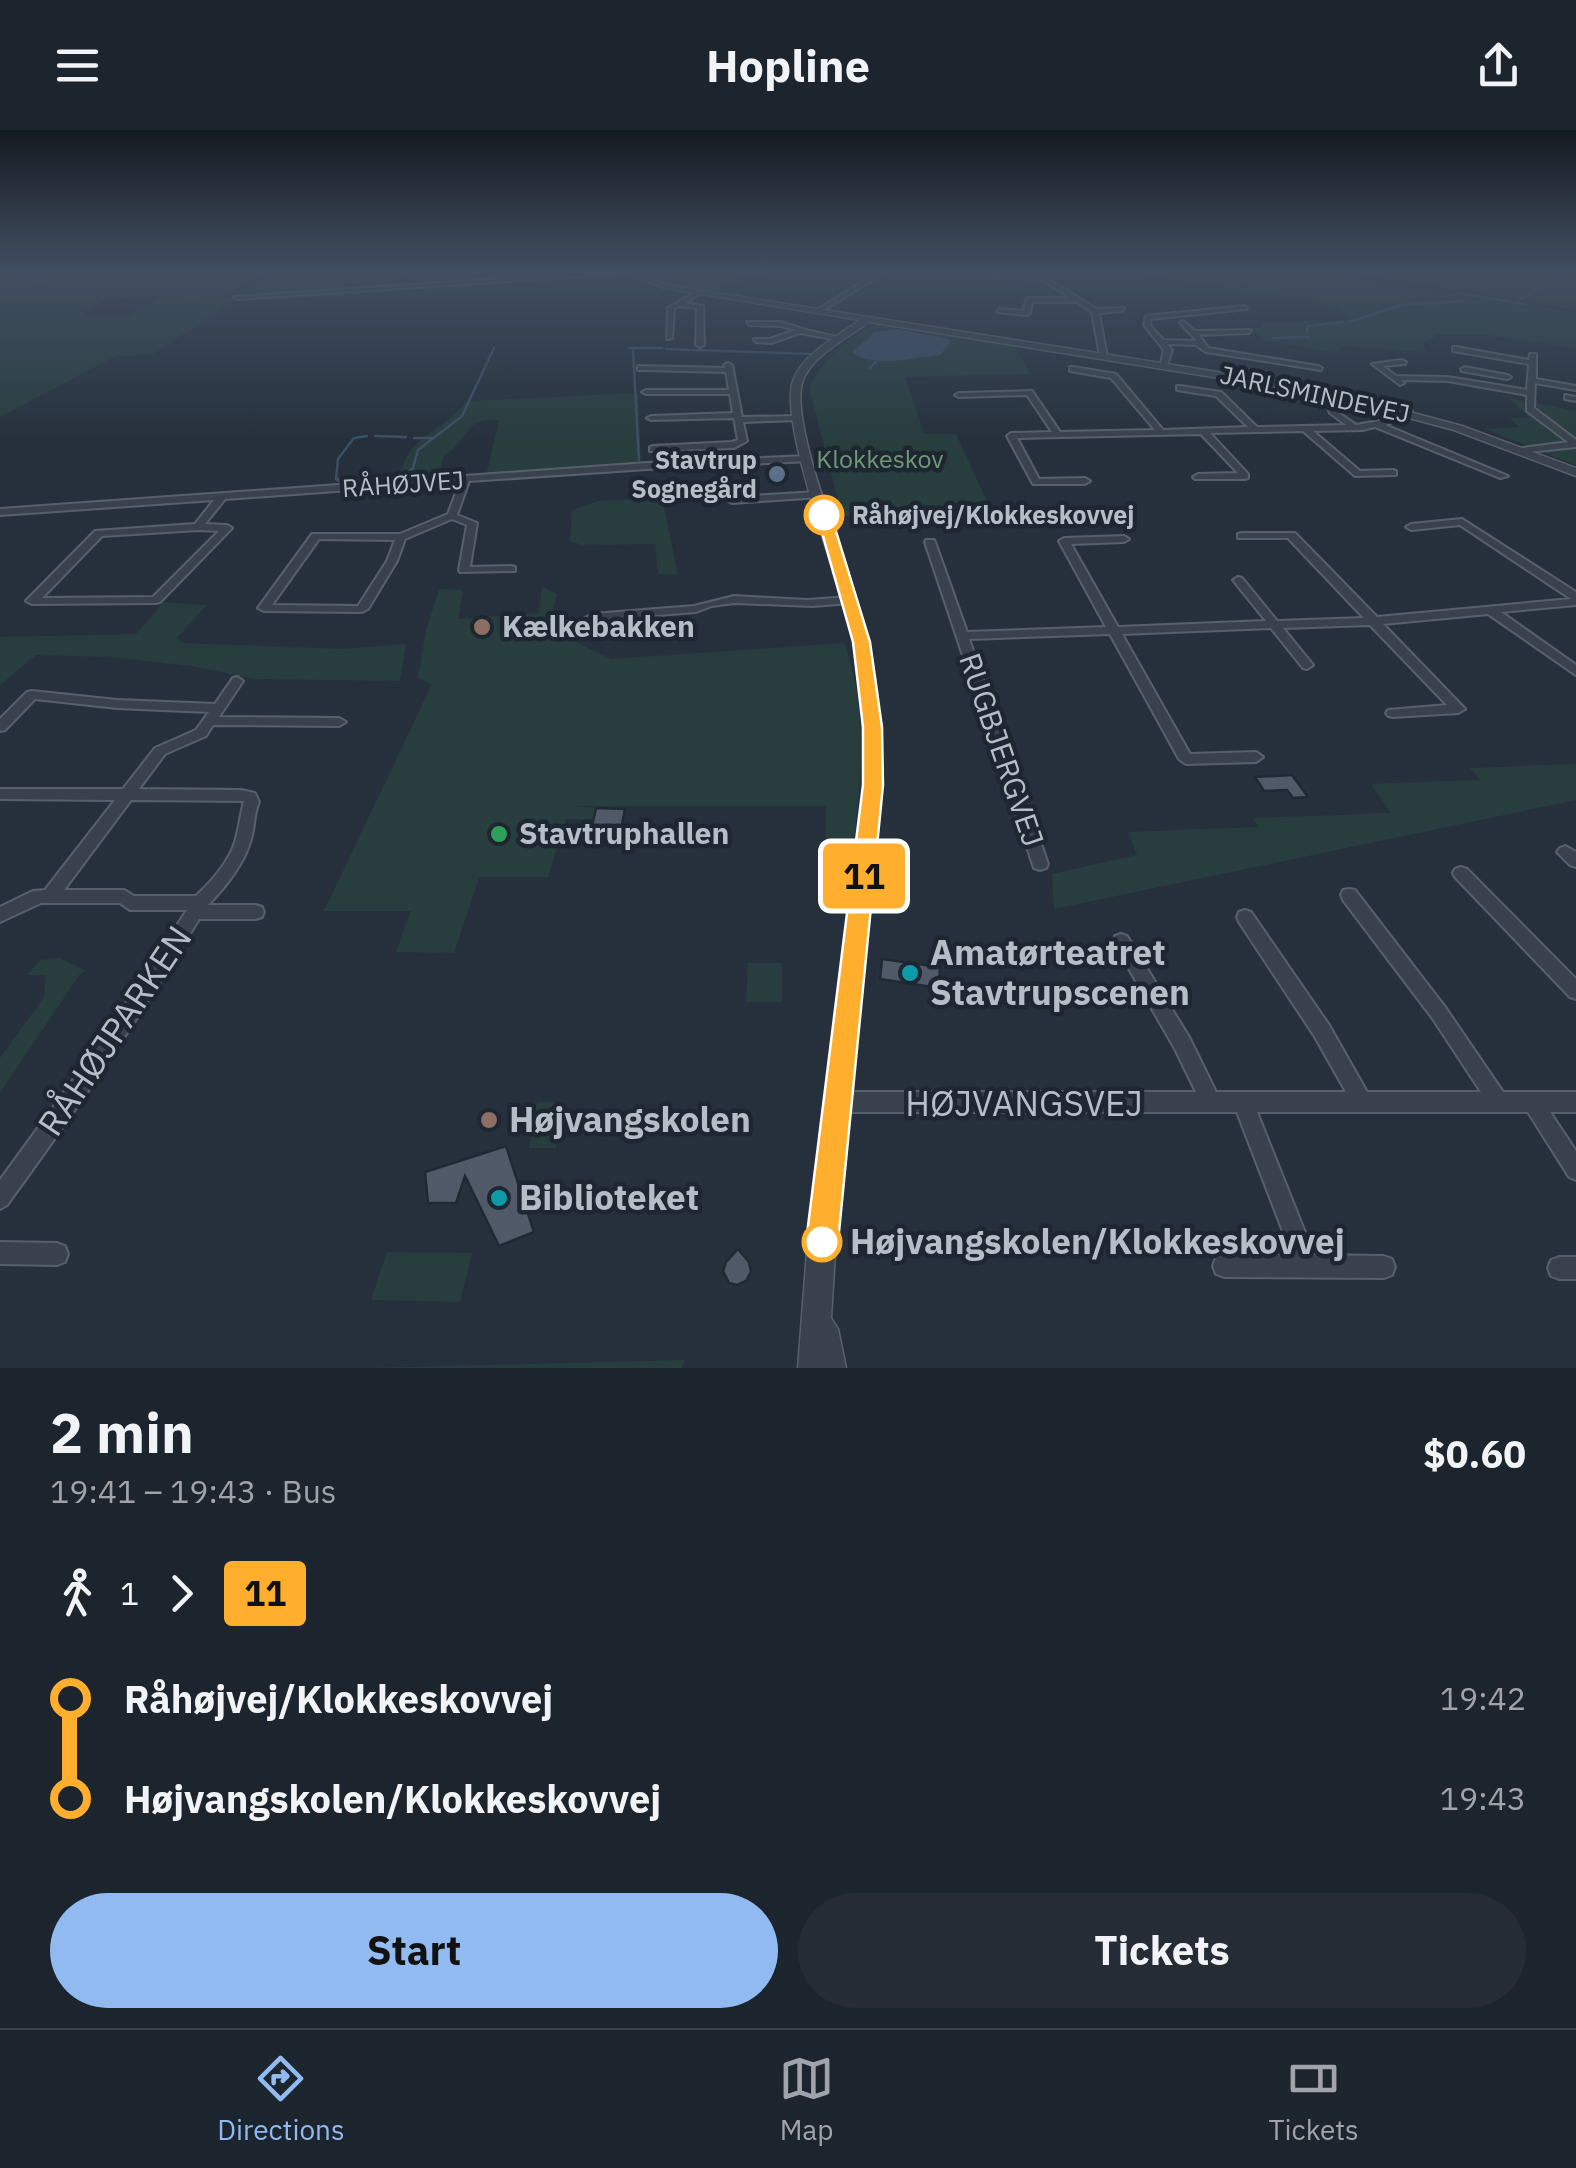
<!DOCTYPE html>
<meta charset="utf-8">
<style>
:root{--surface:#1c242d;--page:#252c35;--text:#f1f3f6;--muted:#a0a4aa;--line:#3a4149;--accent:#91baf0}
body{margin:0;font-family:"IBM Plex Sans",sans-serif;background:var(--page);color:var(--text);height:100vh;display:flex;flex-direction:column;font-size:38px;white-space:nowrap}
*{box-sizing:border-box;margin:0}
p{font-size:32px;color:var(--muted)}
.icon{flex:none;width:55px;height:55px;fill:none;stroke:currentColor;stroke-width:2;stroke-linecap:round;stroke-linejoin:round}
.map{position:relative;height:1238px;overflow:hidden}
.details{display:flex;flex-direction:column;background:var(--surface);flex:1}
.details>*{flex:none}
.badge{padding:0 20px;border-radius:8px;font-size:35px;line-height:65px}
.map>.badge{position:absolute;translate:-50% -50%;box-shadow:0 0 0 5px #fff}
.legs{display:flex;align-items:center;gap:15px;height:110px;padding:0 50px;font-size:32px}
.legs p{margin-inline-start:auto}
.summary{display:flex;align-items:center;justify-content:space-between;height:170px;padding:0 50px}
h1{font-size:55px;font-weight:800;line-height:75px}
.cta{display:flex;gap:20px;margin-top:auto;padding:20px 50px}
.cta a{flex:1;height:115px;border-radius:60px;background:var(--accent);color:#111;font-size:40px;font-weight:800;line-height:115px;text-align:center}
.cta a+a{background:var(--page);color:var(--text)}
ul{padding:0 50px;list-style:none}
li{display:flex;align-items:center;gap:35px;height:100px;font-size:38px}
li i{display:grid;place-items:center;width:15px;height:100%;margin:0 12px;background:currentColor}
li i::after{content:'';width:25px;height:25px;margin:-12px;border:8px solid;border-radius:50%;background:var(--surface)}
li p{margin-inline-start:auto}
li:first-child i{background:linear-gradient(#0000 50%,currentColor 0)}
li:last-child i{background:linear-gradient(currentColor 50%,#0000 0)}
header{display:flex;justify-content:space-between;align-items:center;height:130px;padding:0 50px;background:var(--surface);font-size:45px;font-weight:800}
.menu{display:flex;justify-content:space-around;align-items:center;height:140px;border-top:2px solid var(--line);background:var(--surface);font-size:28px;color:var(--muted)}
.menu a{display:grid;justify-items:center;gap:5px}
.menu .on{color:var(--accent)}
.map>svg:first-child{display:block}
.green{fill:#283d3e;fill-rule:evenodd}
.water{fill:#3c4f64}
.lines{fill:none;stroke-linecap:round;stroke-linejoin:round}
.stream-far1{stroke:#3c4f64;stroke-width:2.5}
.stream{stroke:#3c4f64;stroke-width:4}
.building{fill:#4f5967;stroke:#202933;stroke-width:2.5}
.minor-casing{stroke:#57606a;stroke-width:4}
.tertiary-casing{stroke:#57606a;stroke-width:3}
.minor{fill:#39424c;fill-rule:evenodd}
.tertiary{fill:#39424c;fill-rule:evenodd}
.line-1{fill:#ffae2d;stroke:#fff;stroke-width:2.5}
.service-dot{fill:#5c6f8a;stroke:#1e2731;stroke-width:4}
.stop-1-dot{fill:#fff;stroke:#ffae2d;stroke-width:5}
.education-dot{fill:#8d6e63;stroke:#1e2731;stroke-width:4}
.leisure-dot{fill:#2e9e5b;stroke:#1e2731;stroke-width:4}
.culture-dot{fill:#0f9aa8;stroke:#1e2731;stroke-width:4}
.labels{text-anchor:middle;stroke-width:9;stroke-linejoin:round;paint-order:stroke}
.far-street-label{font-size:25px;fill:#b5bdc7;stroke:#1e2731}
.far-park-label{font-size:25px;fill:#6e9775;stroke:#1e2731}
.far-poi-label{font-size:25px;font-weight:bold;fill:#b5bdc7;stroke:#1e2731;text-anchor:end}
.far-stop-label{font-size:25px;font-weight:bold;fill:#b5bdc7;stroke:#1e2731;text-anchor:start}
.poi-label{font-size:30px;font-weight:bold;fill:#b5bdc7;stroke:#1e2731;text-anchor:start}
.street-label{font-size:30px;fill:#b5bdc7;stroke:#1e2731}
.near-poi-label{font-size:35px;font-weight:bold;fill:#b5bdc7;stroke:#1e2731;text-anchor:start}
.near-street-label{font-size:35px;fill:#b5bdc7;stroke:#1e2731}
.near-stop-label{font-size:35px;font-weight:bold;fill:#b5bdc7;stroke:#1e2731;text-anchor:start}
</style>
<header><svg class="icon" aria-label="menu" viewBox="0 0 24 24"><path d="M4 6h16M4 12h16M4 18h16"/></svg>Hopline<svg class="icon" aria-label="share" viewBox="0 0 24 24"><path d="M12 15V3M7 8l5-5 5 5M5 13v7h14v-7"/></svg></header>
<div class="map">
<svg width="1576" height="1238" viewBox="0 0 1576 1238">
<rect width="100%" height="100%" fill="#26303c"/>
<path class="green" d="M0,139H272L224,167L200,168L236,169L152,225L116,226L0,287ZM155,166L189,168H159L127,187L81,186L104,169Z
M278,139H416L390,156L239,164Z
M629,139H761L766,146L763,148L736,145L732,149L742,151L716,159L764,166L691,158Z
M1087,139H1268L1259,149L1270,139H1297L1576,182V219L1481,204H1435L1434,208L1423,212L1427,222L1341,216L1338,223L1263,210L1251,198H1260L1263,193L1351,190L1338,176L1241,160L1255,150L1233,159L1133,142H1090Z
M1334,139H1576V180L1335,140Z
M877,194L1013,213L1030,244L905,247L924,304H956L992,382L842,386L809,257C821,232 852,203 877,194Z
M638,263L641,332L486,346L499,290C462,287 471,310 444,325L438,347L398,348C412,301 439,306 467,271Z
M1509,268L1576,281V335L1484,299L1519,297L1510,288H1530Z
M662,367L678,445L658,444L655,414L582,415L570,411L572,380L599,371Z
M542,457L557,464L553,479L537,493L611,529L844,513C873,590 857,677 849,758H826V676H574L596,678L593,690L566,689L548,747H479L454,823L396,822L411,781H324L432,554L418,548L426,501L439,459L463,460L458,489L539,483Z
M164,472L207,475L177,508L182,513L343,519L406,514L400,551L255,549L192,536L110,527L36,525L0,555V507L136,504Z
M1576,634V670L1054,779L1052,744L1137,725L1128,702L1258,697L1254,688L1391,683L1371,654L1480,650L1470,638Z
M60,828L86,841L80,844L0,963V928L44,867L46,845H27L40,830Z
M748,833H782V872H746Z
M537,972H562L556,1018H529Z
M387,1122L472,1123L460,1172L371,1170Z
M684,1230L682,1238H366Z"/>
<path class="water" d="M897,199L949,209L950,213L940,225C916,228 871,238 852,222L875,202Z"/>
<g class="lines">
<path class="stream-far1" d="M34,139L25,143L27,147L43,152
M216,141L220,139
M1457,163L1526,174
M1519,170L1573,139
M1349,192L1402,175L1465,171
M1307,201L1308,196L1343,192
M1273,208L1308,207
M629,218H662
M633,219L639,330
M666,219L811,224
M870,238L878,229
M367,306L354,308L338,329L336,349L341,352L384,349
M375,306L406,307
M414,308H431
M404,346L413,338L418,320L462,286L494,218"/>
<path class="stream" d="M338,350H369"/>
</g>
<path class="building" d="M1292,645L1308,667L1293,668L1287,660L1264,661L1255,647Z
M596,678L625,679L619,710H589Z
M882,829L940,837L939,858L880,849Z
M506,1016L534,1102L499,1116L465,1046L456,1073H428L425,1042Z
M738,1119L749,1132L751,1142L746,1151L737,1155L729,1153L723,1141L726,1132Z"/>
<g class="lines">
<defs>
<path id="minor" d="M883,139H890L822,181L817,180Z
M1027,139H1033L1096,179L1124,178L1122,181L1099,183L1107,227L1100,225L1092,182L1077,172H1032L1030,183L1027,185L997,182L999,179L1024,181L1026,170L1029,168H1071L1041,149L998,147L1036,145Z
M627,140L629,143L237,169L234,167Z
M696,162L701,163L685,173L703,176L704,215L700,217L696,215L697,178L679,176L674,179L672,208L667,209L668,178Z
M1245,176L1247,179L1151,189L1150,195L1163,210L1197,211L1180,193L1183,191L1195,201L1251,200L1249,203L1199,205L1208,218L1318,236L1322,238L1321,240L1206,222L1196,215L1167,214L1172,220L1167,235L1160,237L1164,220L1144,195L1146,186Z
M747,192H781L806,200L841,208L838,210L800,203L771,213L756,212L754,209H770L796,200L781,196L749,195Z
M1456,217L1529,230L1530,224H1536V249L1576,256V260L1535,253L1534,278L1576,310V317L1520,323V319L1523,318L1568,312L1527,281V265L1448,251L1402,250L1404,253L1400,255L1372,234L1402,230L1406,232L1405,234L1383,236L1396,246L1448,247L1527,260L1529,234L1453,221V217Z
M728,233L732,235L742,287L797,286H800V290L743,292L747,311L734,318L650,321V317L653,316L732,312L738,310L734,288L651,290L647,288L651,286L733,283L730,264H646L642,262L646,260H729L726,242L641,240H638V236L725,238L724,235Z
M1073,237L1116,244L1163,300L1248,297L1216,266L1177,260V256H1180L1221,262L1257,297L1346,295L1330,283L1329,281L1333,279L1356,295L1390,289L1406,281H1412V285L1385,295L1508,346L1500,348L1375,297L1362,300L1313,301L1360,341L1393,340L1396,341V345L1355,346L1303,301L1210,303L1248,344V348L1245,349H1195L1193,347L1198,344L1238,343L1201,304L1017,308L1039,349L1085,348L1090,351L1085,354H1033L1007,306L1011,303L1052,302L1027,265L959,267L955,265L959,263L1032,261L1060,302L1155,300L1111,248L1070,241V237Z
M1465,237L1507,245L1511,247L1507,249L1462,241L1461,239Z
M1565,265L1576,267V271L1565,269Z
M807,326L810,327V331L647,339L469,351L457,385L477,393L470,437L511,436L515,437V441L460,442L459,440L467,395L452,389L405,409L397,431L368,479L362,482L264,481L258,478L312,404H400L448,384L460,352L225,369L205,394L227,395L232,398L160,472L156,473L32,474L26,471L95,401L195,394L214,370L0,385V379L647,333ZM198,400L219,401L153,467L42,468L102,406ZM319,409L395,410L387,431L358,476L272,475Z
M818,362L821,363V367L732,373L727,370L732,367Z
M1462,389L1576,462V475L1501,482L1576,535V545L1488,484L1383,494L1465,579L1458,583L1393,587L1388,586L1386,583L1388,580L1447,575L1370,495L1283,498L1313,535L1307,539L1303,538L1271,498L1122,504L1190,624L1256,622L1263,627L1256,632L1186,634L1179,629L1110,504L969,509L1048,734L1046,738L1040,740L1034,738L925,412L926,410H934L935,412L967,502L1106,497L1059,411L1064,408L1124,406L1129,409L1124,412L1071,414L1118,497L1266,491L1233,450L1238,447L1242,448L1277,491L1364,488L1288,408H1238V404L1242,403H1295L1377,487L1571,469L1460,395L1411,400L1406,397L1411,394Z
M734,466L807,470L850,467L856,470L850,473L813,476L734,473L712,476L696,482L595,490L581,497L575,493L593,484L694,476Z
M237,547L243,551L219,587L339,588L346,592L339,596L213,595L206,606L165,624L139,659L241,660L255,663L259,672C254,683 255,693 252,705C247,730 226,757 208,775H256L262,777L264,782L262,787L256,789H199C140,887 75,982 7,1075L0,1079V1050L97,917L187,780H130L120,773H41L0,792V777L33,761L45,760L115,670L0,669V659H123L155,618L196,600L209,582L117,578L35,569L5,600L0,601V589L27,562L32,561L117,570L215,574L233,548ZM131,670L244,671C241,682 240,692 237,704C233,727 213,750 196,766H134L124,760H64Z
M1565,716L1576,722V737L1570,735L1557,722L1560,718Z
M1461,737L1467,739L1576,849V869L1570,867L1455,747L1453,743L1455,739Z
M1349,759L1355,760L1445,877L1503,962H1576V982H1550L1576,1021V1050L1569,1047L1528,982H1257L1314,1125L1384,1126L1392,1129L1395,1137L1392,1145L1384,1148L1224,1147L1216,1144L1213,1136L1216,1128L1224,1125H1292L1237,982H838L831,979L828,972L831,965L838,962H1196L1175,919L1113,811L1115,806L1121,804L1127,806L1189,907L1216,962H1346L1315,907L1239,792L1237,787L1239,782L1245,780L1251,782L1329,895L1367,962H1481L1433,889L1343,770L1341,765L1343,760Z
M0,1112L57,1113L65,1116L68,1124L65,1132L57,1135L0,1134Z
M1559,1127H1576V1149H1559L1551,1146L1548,1138L1551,1130Z"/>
<path id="tertiary" d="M617,139H627L666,154L703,161L1320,258L1462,296L1576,338V346L1454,300L1319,264L869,192C848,208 810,226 802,253C789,298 856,455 868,510C879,558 882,607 882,655L836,1108L831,1188L838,1199L846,1238H798L808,1108L864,655C864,607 863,558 853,510C842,457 778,293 793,251C802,224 838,206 860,190L664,158Z"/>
</defs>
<use href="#minor" class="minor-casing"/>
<use href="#tertiary" class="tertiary-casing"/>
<use href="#minor" class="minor"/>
<use href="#tertiary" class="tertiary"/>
</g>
<linearGradient id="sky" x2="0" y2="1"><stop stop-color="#151a21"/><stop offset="0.45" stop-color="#414e61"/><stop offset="1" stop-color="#414e61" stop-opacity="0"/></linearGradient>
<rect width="1576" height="312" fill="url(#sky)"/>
<path class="line-1" d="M824,380L831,385L870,512L882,597L883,655L838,1112L833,1122L822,1127L811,1122L806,1112L863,655V597L853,512L817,385Z"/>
<circle class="service-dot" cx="777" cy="344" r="10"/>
<g class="stop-1-dot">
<circle cx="824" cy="385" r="18"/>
<circle cx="822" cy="1112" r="18"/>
</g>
<g class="education-dot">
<circle cx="482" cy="497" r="10"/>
<circle cx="489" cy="990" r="10"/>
</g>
<circle class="leisure-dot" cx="499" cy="704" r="10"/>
<g class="culture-dot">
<circle cx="910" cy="843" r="10"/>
<circle cx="499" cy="1068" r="10"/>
</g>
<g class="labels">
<g class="far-street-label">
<text transform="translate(1315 264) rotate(12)" y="9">JARLSMINDEVEJ</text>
<text transform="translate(403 354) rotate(-4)" y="9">RÅHØJVEJ</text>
</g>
<g class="far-park-label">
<text x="880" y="338">Klokkeskov</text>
</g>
<g class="far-poi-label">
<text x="757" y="339">Stavtrup<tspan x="757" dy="29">Sognegård</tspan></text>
</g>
<g class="far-stop-label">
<text x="852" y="394">Råhøjvej/Klokkeskovvej</text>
</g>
<g class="poi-label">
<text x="502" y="507">Kælkebakken</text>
<text x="519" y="714">Stavtruphallen</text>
</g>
<g class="street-label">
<text transform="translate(1001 620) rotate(71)" y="10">RUGBJERGVEJ</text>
</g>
<g class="near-poi-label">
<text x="930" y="835">Amatørteatret<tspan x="930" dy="40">Stavtrupscenen</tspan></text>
<text x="509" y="1002">Højvangskolen</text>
<text x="519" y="1080">Biblioteket</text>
</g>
<g class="near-street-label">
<text transform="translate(115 901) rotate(-56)" y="12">RÅHØJPARKEN</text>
<text x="1024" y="986">HØJVANGSVEJ</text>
</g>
<g class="near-stop-label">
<text x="850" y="1124">Højvangskolen/Klokkeskovvej</text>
</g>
</g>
</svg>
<b class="badge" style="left:864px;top:746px;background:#ffae2d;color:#111">11</b>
</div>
<section class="details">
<div class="summary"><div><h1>2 min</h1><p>19:41 – 19:43 · Bus</p></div><b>$0.60</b></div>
<div class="legs"><svg class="icon" aria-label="walk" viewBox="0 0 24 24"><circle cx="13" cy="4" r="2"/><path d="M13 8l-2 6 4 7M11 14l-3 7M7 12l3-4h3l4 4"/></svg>1<svg class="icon" aria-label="forward" viewBox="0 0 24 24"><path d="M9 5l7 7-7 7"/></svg><b class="badge" style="background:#ffae2d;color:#111">11</b></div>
<ul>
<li><i style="color:#ffae2d"></i><b>Råhøjvej/Klokkeskovvej</b><p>19:42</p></li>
<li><i style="color:#ffae2d"></i><b>Højvangskolen/Klokkeskovvej</b><p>19:43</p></li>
</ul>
<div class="cta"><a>Start</a><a>Tickets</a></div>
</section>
<nav class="menu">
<a class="on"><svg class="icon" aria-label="directions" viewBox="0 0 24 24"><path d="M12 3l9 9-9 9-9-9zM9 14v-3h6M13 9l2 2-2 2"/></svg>Directions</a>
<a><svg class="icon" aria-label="map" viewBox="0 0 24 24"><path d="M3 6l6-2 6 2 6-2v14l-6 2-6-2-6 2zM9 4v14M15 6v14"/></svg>Map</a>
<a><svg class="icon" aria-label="tickets" viewBox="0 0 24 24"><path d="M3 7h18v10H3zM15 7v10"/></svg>Tickets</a>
</nav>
